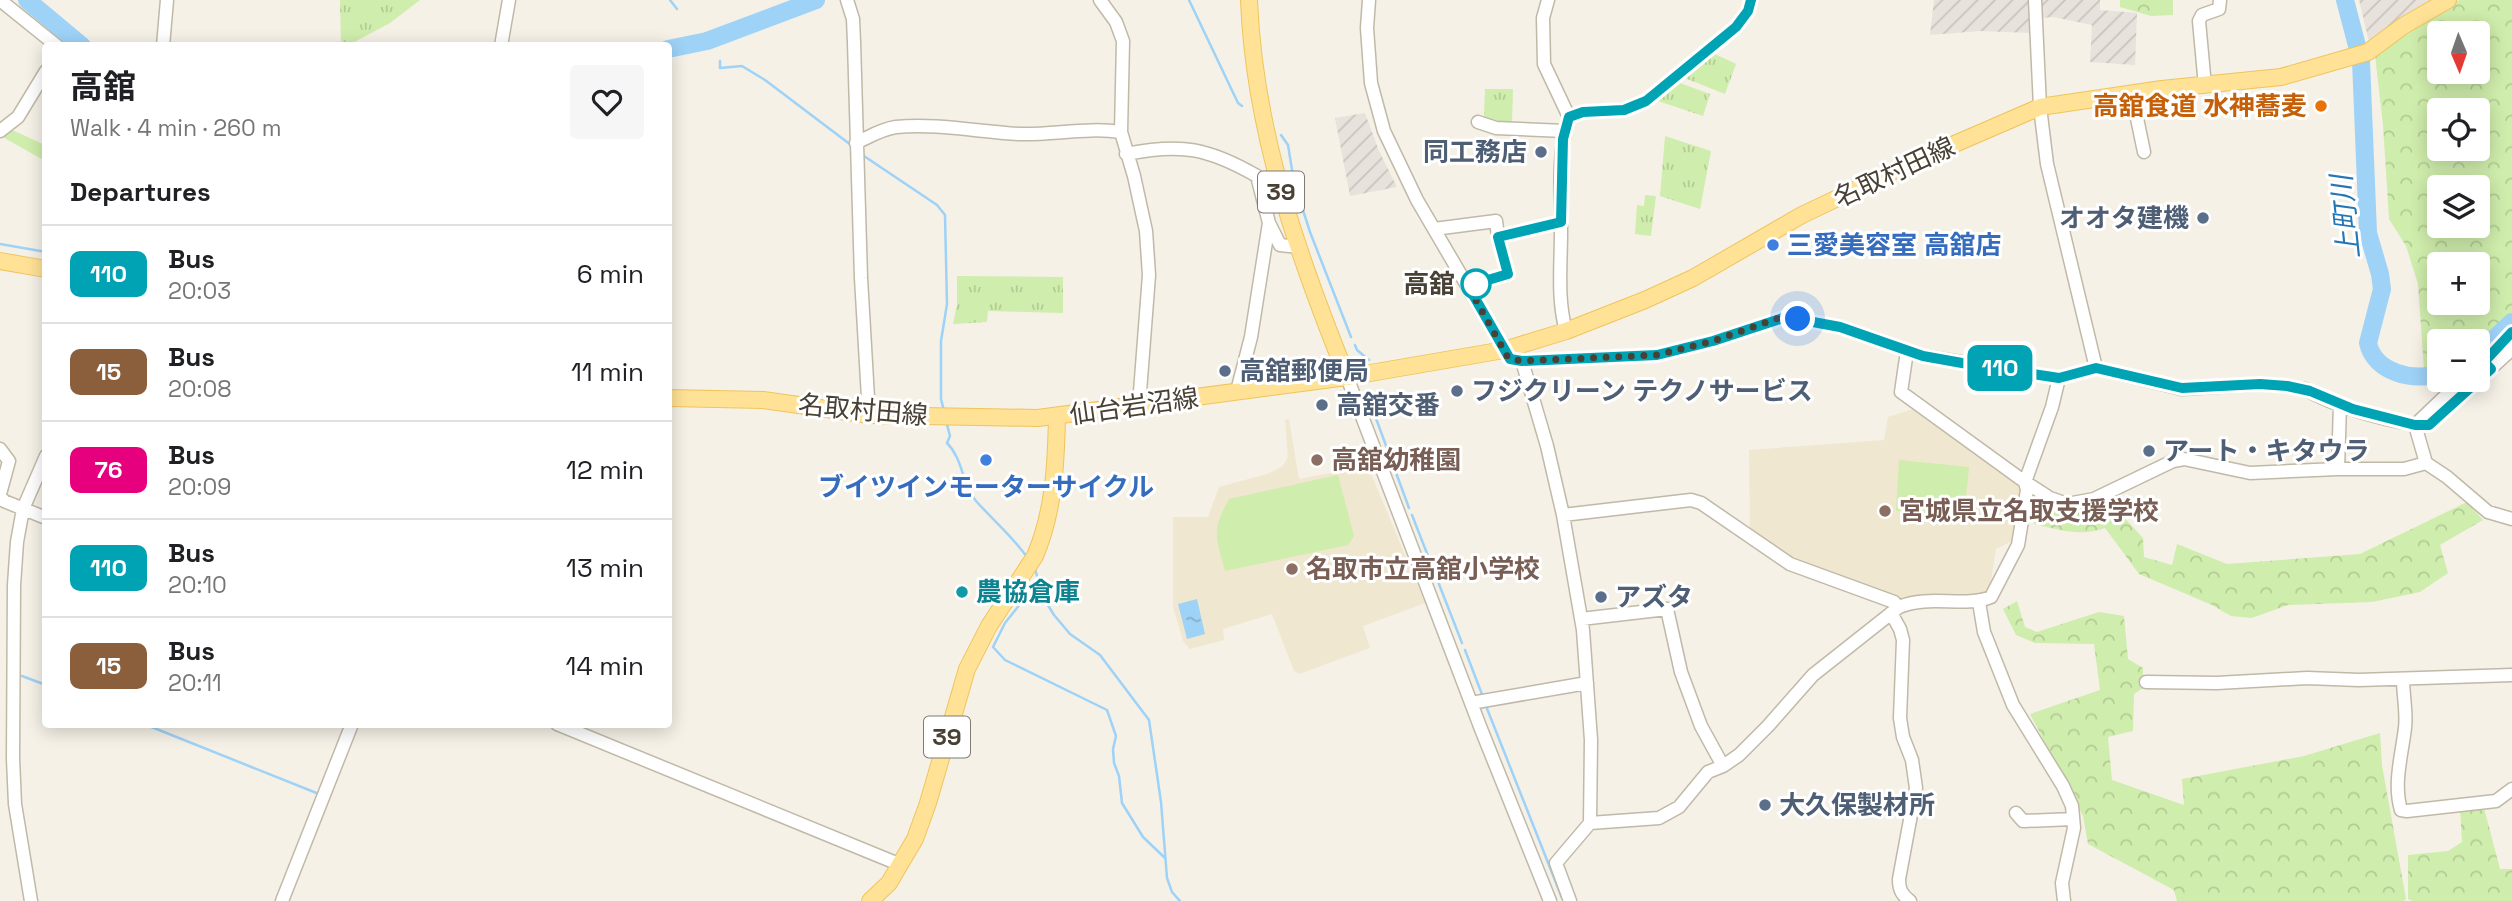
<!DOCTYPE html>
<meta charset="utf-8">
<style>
:root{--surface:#fff;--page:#f6f6f6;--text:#202124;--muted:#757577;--line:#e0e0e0}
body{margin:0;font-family:"Space Grotesk","Noto Sans JP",sans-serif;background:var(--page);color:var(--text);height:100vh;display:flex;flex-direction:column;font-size:26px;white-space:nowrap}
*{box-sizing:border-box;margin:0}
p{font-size:23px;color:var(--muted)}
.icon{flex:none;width:38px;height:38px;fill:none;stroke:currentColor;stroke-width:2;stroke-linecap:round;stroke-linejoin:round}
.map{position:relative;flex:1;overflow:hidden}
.panel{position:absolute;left:42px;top:42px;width:630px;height:686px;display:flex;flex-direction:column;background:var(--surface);border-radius:7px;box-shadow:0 4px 18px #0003}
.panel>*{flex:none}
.badge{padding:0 14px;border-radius:10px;font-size:24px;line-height:46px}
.needle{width:46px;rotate:178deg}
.controls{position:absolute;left:2427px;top:21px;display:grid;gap:14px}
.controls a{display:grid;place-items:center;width:63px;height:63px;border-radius:7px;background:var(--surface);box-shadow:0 4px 18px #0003;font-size:35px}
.you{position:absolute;width:35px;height:35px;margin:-18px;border:5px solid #fff;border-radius:50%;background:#1a73e8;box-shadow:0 0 0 10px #1a73e833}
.map>.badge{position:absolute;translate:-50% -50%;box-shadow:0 0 0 4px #fff}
h2{padding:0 28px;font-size:26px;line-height:63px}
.round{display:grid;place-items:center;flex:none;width:74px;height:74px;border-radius:7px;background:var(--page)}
.head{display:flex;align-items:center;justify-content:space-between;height:119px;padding:0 28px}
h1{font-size:33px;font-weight:700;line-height:52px}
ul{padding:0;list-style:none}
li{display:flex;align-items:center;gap:21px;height:98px;padding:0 28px;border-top:2px solid var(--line)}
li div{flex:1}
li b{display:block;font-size:26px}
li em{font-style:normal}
li .badge{min-width:77px;font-weight:700;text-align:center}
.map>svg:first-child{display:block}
.industrial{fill:url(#industrial-furrows)}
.education{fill:#efe7d0}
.grass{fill:url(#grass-tufts)}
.forest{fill:url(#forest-crowns);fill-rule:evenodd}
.pitch{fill:#cfedac}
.water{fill:url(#water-ripples)}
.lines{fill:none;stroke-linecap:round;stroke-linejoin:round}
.stream{stroke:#9ed2f7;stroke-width:2.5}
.river{stroke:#9ed2f7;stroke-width:18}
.minor-casing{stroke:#c1b9a8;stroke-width:15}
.major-casing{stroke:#efc45b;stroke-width:18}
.minor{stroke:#fff;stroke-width:12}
.major{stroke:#ffe296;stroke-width:16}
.line-casing{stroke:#fff;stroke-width:16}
.line{stroke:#00a3b4;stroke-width:10}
.walk{stroke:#494135;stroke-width:7;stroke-dasharray:0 12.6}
.food-dot{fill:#e8710a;stroke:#fff;stroke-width:2.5}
.service-dot{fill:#5c6f8a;stroke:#fff;stroke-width:2.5}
.shop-dot{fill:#3f7fe0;stroke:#fff;stroke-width:2.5}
.stop-dot{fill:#fff;stroke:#00a3b4;stroke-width:3.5}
.education-dot{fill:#8d6e63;stroke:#fff;stroke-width:2.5}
.culture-dot{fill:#0f9aa8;stroke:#fff;stroke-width:2.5}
.labels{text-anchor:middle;stroke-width:6;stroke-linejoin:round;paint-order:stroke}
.shield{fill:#fff;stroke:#807a72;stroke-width:2}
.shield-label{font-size:24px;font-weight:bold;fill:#494135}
.food-label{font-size:26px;font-weight:bold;fill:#c56008;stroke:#fff;text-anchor:end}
.service-label{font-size:26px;font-weight:bold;fill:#4e5e75;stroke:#fff;text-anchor:start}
.street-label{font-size:26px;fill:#494135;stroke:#fff}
.shop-label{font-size:26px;font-weight:bold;fill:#366cbe;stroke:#fff;text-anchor:start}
.stop-label{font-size:26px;font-weight:bold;fill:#494135;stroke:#fff;text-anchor:end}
.education-label{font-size:26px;font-weight:bold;fill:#785e54;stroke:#fff;text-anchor:start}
.culture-label{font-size:26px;font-weight:bold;fill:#0d838f;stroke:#fff;text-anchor:start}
.water-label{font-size:28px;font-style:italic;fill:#2377b6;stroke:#fff}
</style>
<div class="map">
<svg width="2512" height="901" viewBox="0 0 2512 901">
<defs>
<pattern id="industrial-furrows" width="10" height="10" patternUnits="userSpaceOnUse" patternTransform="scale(1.75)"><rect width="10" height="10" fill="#e7e2dc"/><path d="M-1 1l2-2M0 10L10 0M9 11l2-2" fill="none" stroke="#c8c3bd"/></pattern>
<pattern id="grass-tufts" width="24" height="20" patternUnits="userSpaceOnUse" patternTransform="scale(1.75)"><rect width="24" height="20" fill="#cfedac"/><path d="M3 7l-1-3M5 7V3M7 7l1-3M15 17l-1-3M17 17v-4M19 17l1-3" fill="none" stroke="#b3cc95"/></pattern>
<pattern id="forest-crowns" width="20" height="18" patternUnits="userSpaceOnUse" patternTransform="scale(1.75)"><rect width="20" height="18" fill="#cfedac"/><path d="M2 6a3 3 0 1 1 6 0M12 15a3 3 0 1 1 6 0" fill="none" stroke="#b3cc95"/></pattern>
<pattern id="water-ripples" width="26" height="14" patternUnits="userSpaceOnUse" patternTransform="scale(1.75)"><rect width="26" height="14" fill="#9ed2f7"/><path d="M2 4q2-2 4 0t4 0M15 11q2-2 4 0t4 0" fill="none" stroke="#83acc9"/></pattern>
</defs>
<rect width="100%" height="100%" fill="#f5f1e7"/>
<path class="industrial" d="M1934,0H2030L2031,33L1980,31L1930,35Z
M2041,0H2100V10L2137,13L2135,65L2090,62L2092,25L2053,17L2042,18Z
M2359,0H2436L2392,25L2369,42Z
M1365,113L1379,151L1397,187L1350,196L1335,118Z"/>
<path class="education" d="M1913,409L1930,416L2016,481L2025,490L2014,540L1996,549L1990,587L1982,596L1901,600L1781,552L1750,533L1749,450L1884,440L1888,417Z
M1289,419L1299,479L1368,466L1425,603L1363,626L1370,648L1299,674L1294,671L1272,614L1223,629L1224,640L1190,649L1183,641L1173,607V517H1208L1219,487L1267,474L1283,466L1288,457L1285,420Z"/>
<path class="grass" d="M340,0H420L390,23L347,46L341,45Z
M1713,53L1736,64L1725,94L1682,77Z
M1680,83L1710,94L1703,116L1658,101Z
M1485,89H1513L1512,123H1500L1484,118Z
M10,129L45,145V161L1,136Z
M1665,136L1711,151L1700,209L1660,196Z
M1645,195L1656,196L1651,236L1635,234L1637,205L1644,206Z
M957,276L1063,277V313L988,311L987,322L953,324L957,305Z"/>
<path class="forest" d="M2120,0H2173V15L2151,16L2120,7Z
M2459,0H2512V315L2478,344V341H2440L2439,367L2424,369L2418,284L2406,246L2389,219L2383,125L2375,55ZM2440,33H2478V72H2440ZM2440,110H2478V149H2440ZM2440,187H2478V226H2440ZM2440,264H2478V303H2440Z
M2037,499C2066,516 2078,513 2107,499L2143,538L2144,557L2172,565L2177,544L2227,564L2360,554L2467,502L2483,520L2440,545L2448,573L2420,592L2372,602L2288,605L2252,618L2231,616L2212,605L2139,574L2105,528C2081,537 2060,530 2034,524Z
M2017,601L2025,627L2037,632L2099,612L2124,616L2128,659L2143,668V688L2134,694L2133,731L2108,737L2112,780L2184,805L2182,779L2304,756L2380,733L2382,765L2406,899L2404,901H2177L2174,890L2088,844L2083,816L2030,714L2100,690L2094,644L2035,643L2016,635L2003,609Z
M2483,804L2500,869H2512V901H2412L2408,899V855L2448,851L2462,842L2460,808Z"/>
<path class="pitch" d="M1899,460L1969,467L1964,516L1896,511Z
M1338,475L1354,536L1348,545L1225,571C1216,537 1211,531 1229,499Z"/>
<path class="water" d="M1197,599L1205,634L1187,639L1178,604Z"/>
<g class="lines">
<path class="stream" d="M670,0L677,9
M1189,0L1238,103L1242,106
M720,61V68L742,66L765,80L851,145
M1281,135L1288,145L1294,182L1310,232L1351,337
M861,154L937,205L945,215L947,304L941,341V399L944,411
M0,244L46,252
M1355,345L1357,350L1369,360
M1367,394L1409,508
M946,421L950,436L947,443C963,459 962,484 976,501C993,520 1012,536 1027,557
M1412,515L1462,643
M1035,569L1043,597L1054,615L1070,634L1100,655L1149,720L1161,802L1167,878L1172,892L1180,901
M1028,580L1025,598L1005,623L993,647L1005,660L1107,710L1116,736L1113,749L1114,763L1119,776L1122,803L1143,837L1165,858
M1465,650L1483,697
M22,676L46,685
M1486,706L1562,898
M144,724L319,794"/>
<path class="river" d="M27,0L82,46
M2345,0L2361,61L2368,233L2380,274L2382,289L2368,343C2374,372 2414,383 2440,373
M668,49L707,41L816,0
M2478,354L2512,322"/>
<defs>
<path id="minor" d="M0,0L57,46
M847,0L853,19L854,42L861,278L869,415
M1100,0L1116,22L1123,41L1121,132L1134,176L1146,231L1149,275L1139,405
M1369,0L1367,28L1371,83L1384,131L1417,200L1510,359L1522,361L1657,355L1713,341L1786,317L1840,327L1923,356L2059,378L2096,368L2182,389L2260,384L2287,386L2310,391
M1548,0L1543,18L1544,64L1569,117C1557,154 1561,194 1561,232C1561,265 1557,299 1566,331
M2035,0L2040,107L2047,164L2096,368
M163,46L167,0
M501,46L509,0
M2205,86L2199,21L2202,15L2219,9L2220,0
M2132,94L2144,152
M1569,117L1583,112L1624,110L1646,101L1736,27L1748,11L1751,0
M1478,122L1496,128L1565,131
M0,131L18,117L46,71
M856,143C869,137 881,129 896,127C937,123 979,132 1019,134C1054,135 1087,127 1121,132
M1126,154C1182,143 1208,148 1257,176L1269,223L1251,337L1237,391
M1269,223L1280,245L1299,247
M1434,229L1496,221L1498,237
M1468,287L1508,274L1498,237L1561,222
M1907,351L1901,392L2025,482L2050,498L2067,504L2094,499L2173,461L2184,459L2250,473L2338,469H2404L2426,463
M1522,361L1547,446L1563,515L1691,500L1701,503L1790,564L1894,602L1899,607L1813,675L1768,726L1739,755L1723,766L1708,772L1679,807L1659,818L1590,823L1556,863L1570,901
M2478,367L2512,333
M1347,377L1481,729L1550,901
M2305,389C2334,406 2395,425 2429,425L2512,349
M2415,425L2426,463L2447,477L2488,512L2512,519
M2415,425L2462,380
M0,449L9,461L0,494
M2338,469L2340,404
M0,496L4,501L46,518
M1563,515L1583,630L1591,740L1590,823
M1979,602L1984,632L2013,705L2063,786L2072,806L2074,828L2062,883L2064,901
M1899,607C1930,594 1964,608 1991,597L2018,545L2027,490L2025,482L2052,407L2059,378
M1891,613L1900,629L1903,640L1900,718L1903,737L1912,760L1916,788L1899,879C1899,890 1902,895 1910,901
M1581,619L1667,609L1681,672L1701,726L1723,766
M2403,679C2403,695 2407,713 2405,728C2402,754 2393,784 2401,810L2407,811L2496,801L2512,789
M2146,682L2217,683L2307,678L2359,680L2512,675
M1471,703L1587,683
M557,724L901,865
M2016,813L2023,821L2073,819
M31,901L15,804L13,759L14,585L17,542L23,509L46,456
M282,901L352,724"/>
<path id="major" d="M1249,0C1254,131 1298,256 1347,377
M0,261L46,269
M668,398L763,400L869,415L1038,418L1347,377L1504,350L1566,331L1645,300L1693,278L1802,215L1913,162L2040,107L2162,89L2281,77L2368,52L2403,26L2448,0
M870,901L889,883L915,839L928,803L967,669L989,626L1035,556C1054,511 1056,465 1057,416"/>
</defs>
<use href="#minor" class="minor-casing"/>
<use href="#major" class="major-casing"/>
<use href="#minor" class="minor"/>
<use href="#major" class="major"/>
</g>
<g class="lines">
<defs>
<path id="line" d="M1751,0L1748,11L1736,27L1646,101L1624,110L1583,112L1569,117L1563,139L1561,222L1498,237L1508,274L1468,286L1510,359L1522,361L1657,355L1713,341L1786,317L1840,327L1923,356L1962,363L2059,378L2096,368L2182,388L2260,384L2287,386L2310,391L2353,409L2415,425H2429L2491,369L2484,362L2512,332"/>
</defs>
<use href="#line" class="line-casing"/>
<use href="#line" class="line"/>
<path class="walk" d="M1476,284L1468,286L1507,356L1510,359L1522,361L1657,355L1713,341L1779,318L1798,319"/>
</g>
<circle class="food-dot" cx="2321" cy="106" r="7"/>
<g class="service-dot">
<circle cx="1541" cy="152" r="7"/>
<circle cx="2203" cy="218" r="7"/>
<circle cx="1225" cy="371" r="7"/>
<circle cx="1457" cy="391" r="7"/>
<circle cx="1322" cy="405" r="7"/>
<circle cx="2149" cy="451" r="7"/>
<circle cx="1601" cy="597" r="7"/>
<circle cx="1765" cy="805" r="7"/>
</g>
<g class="shop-dot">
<circle cx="1773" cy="245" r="7"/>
<circle cx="986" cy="460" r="7"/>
</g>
<circle class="stop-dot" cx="1476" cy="284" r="14"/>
<g class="education-dot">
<circle cx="1317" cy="460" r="7"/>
<circle cx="1885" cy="511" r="7"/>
<circle cx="1292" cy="569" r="7"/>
</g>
<circle class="culture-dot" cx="962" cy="592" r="7"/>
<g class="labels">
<g class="shield">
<rect x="1258" y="171.5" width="46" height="41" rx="5"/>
<rect x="924" y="716.5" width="46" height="41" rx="5"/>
</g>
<g class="shield-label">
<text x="1281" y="200">39</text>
<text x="947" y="745">39</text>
</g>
<g class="food-label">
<text x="2307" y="115">高舘食道 水神蕎麦</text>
</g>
<g class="service-label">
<text x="1527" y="161" text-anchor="end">同工務店</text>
<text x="2189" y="227" text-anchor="end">オオタ建機</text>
<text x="1239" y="380">高舘郵便局</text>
<text x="1471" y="400">フジクリーン テクノサービス</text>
<text x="1336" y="414">高舘交番</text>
<text x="2163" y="460">アート・キタウラ</text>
<text x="1615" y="606">アズタ</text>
<text x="1779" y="814">大久保製材所</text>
</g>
<g class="street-label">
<text transform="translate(1894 172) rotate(-25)" y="9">名取村田線</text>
<text transform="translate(1134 406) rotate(-8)" y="9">仙台岩沼線</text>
<text transform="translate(863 410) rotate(5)" y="9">名取村田線</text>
</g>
<g class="shop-label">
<text x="1787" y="254">三愛美容室 高舘店</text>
<text x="986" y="496" text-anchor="middle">ブイツインモーターサイクル</text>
</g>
<g class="stop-label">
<text x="1455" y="293">高舘</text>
</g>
<g class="education-label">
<text x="1331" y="469">高舘幼稚園</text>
<text x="1899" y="520">宮城県立名取支援学校</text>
<text x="1306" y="578">名取市立高舘小学校</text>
</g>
<g class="culture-label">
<text x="976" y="601">農協倉庫</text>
</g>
<g class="water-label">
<text transform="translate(2345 217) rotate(-96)" y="10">上町川</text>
</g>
</g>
</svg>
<div class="controls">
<a><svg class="needle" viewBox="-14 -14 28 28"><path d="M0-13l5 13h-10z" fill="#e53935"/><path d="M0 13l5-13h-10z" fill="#757577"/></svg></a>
<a><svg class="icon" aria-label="locate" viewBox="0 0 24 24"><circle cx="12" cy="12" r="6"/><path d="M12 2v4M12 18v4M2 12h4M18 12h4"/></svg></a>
<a><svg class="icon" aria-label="layers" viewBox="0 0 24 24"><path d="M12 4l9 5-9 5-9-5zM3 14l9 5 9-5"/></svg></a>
<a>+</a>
<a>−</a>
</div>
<div class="you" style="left:1798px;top:319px"></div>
<b class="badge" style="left:2000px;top:368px;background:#00a3b4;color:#fff">110</b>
<section class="panel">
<div class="head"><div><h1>高舘</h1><p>Walk · 4 min · 260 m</p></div><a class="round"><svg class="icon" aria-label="heart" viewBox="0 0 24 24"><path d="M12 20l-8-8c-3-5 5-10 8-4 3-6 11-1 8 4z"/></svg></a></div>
<h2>Departures</h2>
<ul>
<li><span class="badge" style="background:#00a3b4;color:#fff">110</span><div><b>Bus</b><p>20:03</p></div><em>6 min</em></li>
<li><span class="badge" style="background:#8b5e3c;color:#fff">15</span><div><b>Bus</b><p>20:08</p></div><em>11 min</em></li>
<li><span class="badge" style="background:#e6007e;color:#fff">76</span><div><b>Bus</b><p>20:09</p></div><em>12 min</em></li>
<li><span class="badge" style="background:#00a3b4;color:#fff">110</span><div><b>Bus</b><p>20:10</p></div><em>13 min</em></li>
<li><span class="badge" style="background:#8b5e3c;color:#fff">15</span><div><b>Bus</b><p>20:11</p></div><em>14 min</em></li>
</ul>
</section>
</div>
